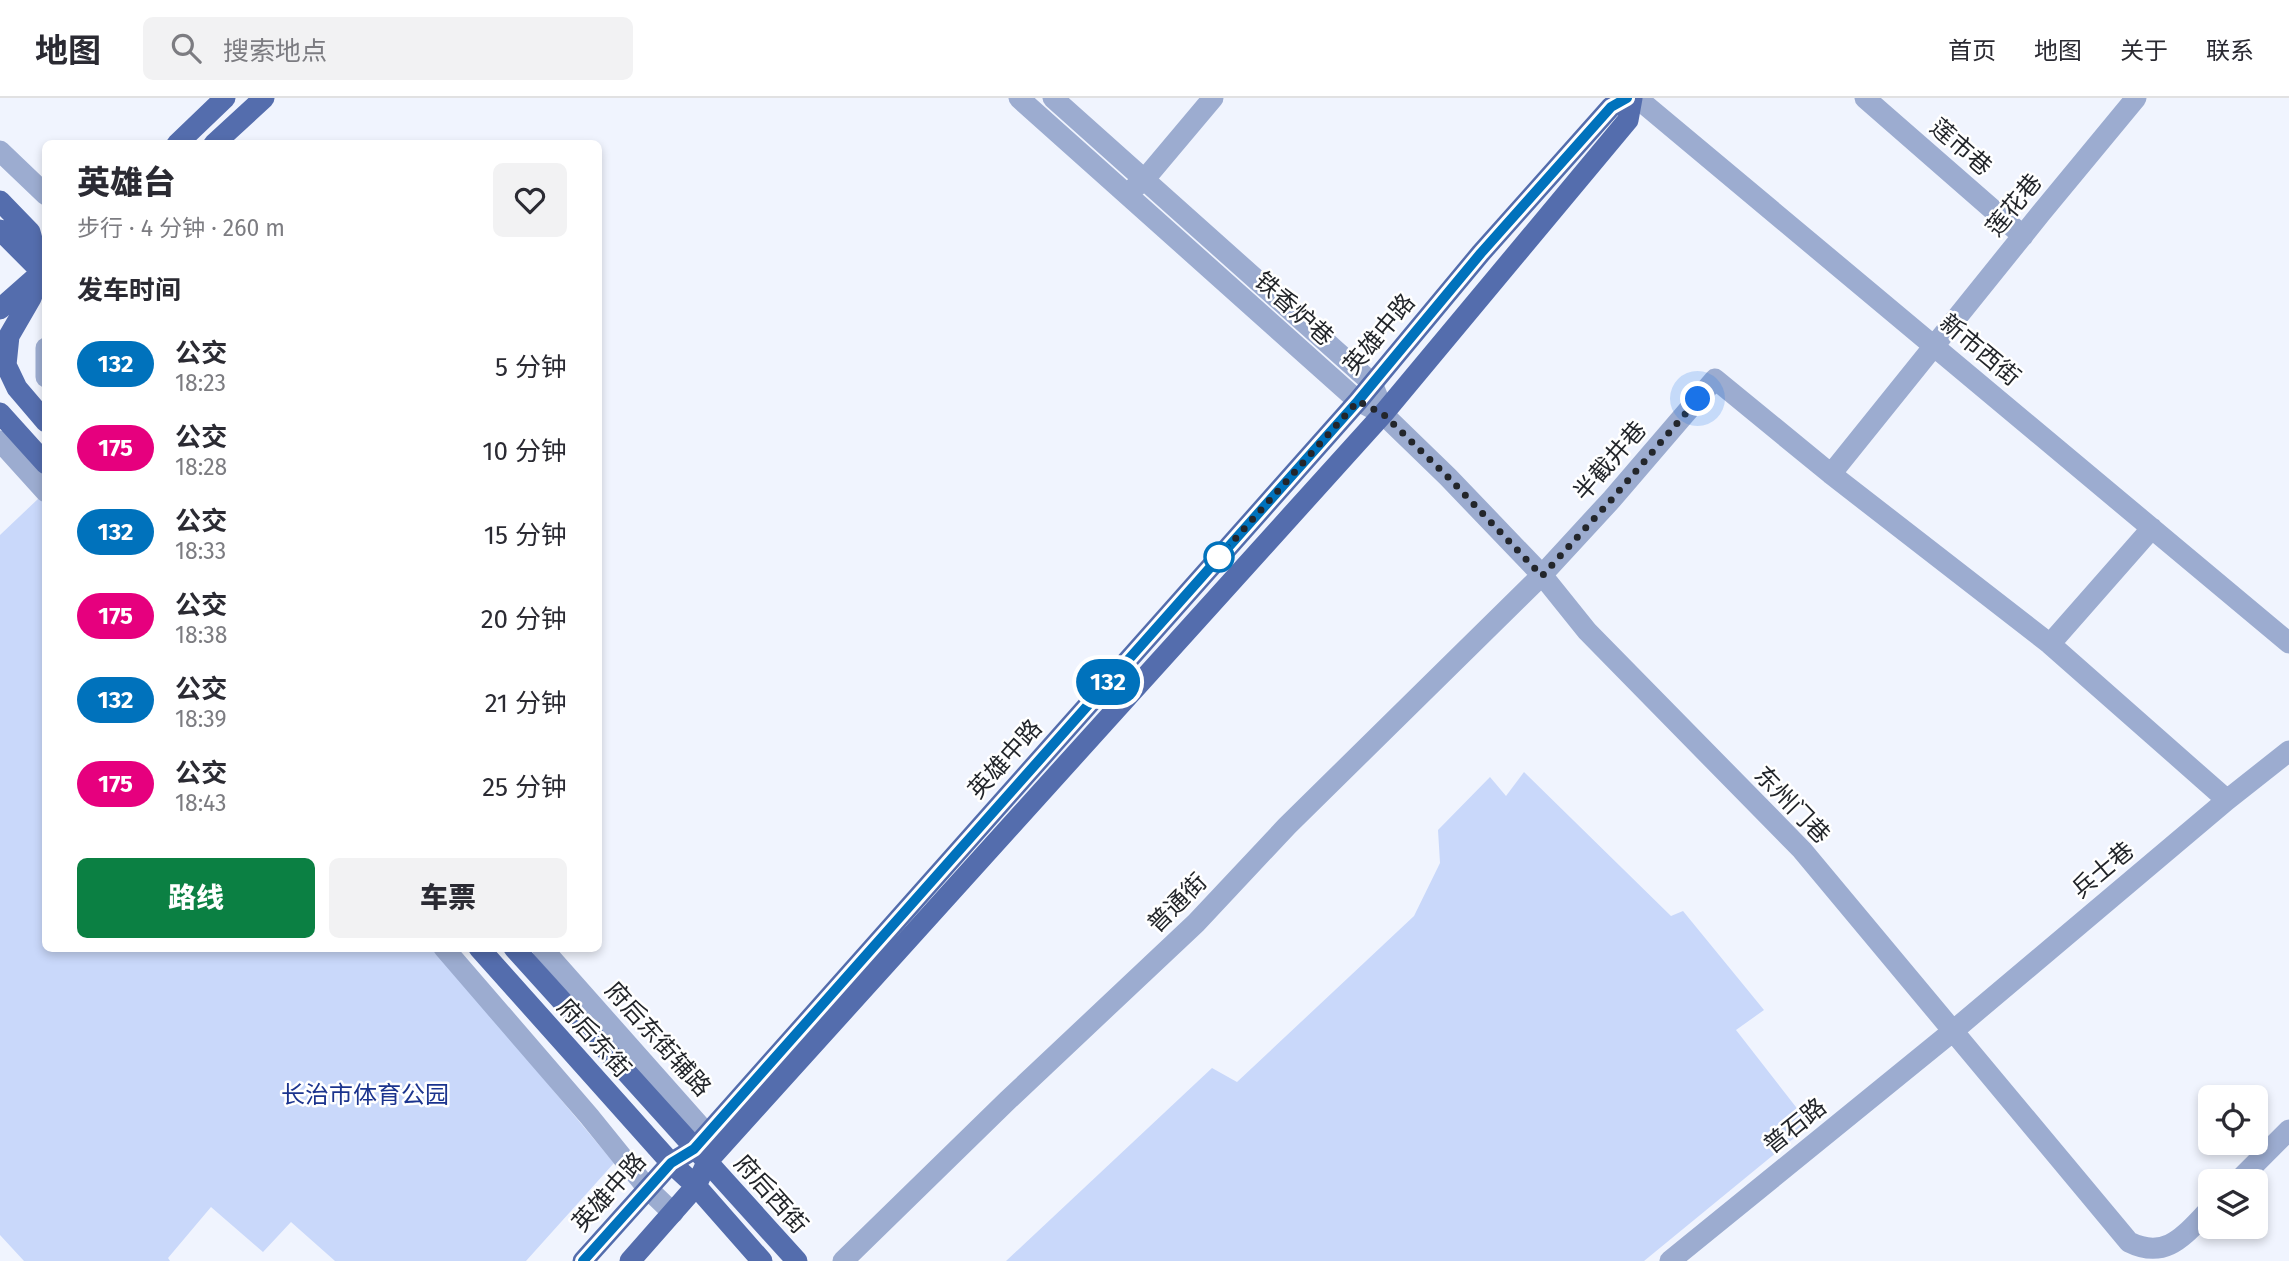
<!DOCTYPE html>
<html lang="zh">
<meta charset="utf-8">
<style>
:root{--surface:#fff;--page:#f2f2f3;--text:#2b2b33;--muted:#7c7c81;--line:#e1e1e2;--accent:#0b8043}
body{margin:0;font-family:"Fira Sans","Noto Sans SC",sans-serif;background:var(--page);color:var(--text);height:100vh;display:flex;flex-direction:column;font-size:26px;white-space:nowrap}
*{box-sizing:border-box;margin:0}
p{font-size:23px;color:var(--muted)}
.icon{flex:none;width:38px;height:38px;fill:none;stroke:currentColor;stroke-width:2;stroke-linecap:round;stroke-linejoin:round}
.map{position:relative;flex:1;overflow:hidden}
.drawer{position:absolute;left:42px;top:42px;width:560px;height:812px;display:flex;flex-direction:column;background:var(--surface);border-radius:10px;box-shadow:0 4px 10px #0003}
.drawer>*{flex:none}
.badge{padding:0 14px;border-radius:23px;font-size:24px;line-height:46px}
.buttons{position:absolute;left:2198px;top:987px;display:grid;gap:14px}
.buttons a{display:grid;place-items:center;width:70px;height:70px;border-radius:10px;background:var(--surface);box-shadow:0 4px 10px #0003;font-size:35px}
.you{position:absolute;width:35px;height:35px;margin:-18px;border:5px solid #fff;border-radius:50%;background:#1a73e8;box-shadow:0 0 0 10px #1a73e833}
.map>.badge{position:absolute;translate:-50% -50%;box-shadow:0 0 0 4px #fff}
h2{padding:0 35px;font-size:26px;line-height:63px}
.round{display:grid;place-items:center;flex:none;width:74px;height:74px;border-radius:10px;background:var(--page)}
.head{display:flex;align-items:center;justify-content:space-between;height:119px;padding:0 35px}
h1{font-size:33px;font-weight:800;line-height:52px}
.cta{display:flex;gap:14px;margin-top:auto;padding:14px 35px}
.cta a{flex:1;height:80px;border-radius:10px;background:var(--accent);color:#fff;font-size:28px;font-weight:800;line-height:80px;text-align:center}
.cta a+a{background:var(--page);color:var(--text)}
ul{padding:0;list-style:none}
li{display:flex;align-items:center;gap:21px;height:84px;padding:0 35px}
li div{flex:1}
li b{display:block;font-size:26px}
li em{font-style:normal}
li .badge{min-width:77px;font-weight:700;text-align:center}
header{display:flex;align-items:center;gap:42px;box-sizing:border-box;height:98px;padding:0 35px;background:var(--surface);border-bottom:2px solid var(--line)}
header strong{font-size:33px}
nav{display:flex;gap:38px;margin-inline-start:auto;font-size:24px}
.search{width:490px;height:63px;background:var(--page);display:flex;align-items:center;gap:18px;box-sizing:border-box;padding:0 24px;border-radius:10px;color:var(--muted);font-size:26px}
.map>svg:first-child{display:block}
.green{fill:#c9d8fa}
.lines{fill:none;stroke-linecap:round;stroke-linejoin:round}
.minor{stroke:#9cacd0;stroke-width:21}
.major{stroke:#546dad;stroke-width:21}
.line-casing{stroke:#fff;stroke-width:16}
.line{stroke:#0072bc;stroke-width:10}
.walk{stroke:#23262b;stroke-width:7;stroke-dasharray:0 12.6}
.stop-dot{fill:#fff;stroke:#0072bc;stroke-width:3.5}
.labels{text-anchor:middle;stroke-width:5;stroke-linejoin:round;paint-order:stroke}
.street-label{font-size:24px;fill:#23262b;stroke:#fff}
.park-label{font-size:24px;fill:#1b348e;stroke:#fff}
</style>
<header>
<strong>地图</strong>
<div class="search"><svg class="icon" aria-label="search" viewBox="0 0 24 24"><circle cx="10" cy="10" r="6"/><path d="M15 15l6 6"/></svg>搜索地点</div>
<nav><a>首页</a><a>地图</a><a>关于</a><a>联系</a></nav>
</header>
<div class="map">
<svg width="2289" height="1163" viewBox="0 0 2289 1163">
<rect width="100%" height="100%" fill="#f0f4fe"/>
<path class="green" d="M39,400L46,407V850L435,851L614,1065L526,1163H335L291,1124L263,1154L211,1109L168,1160L170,1163H24L0,1137V437Z
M1524,674L1671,818L1683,813L1764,912L1736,932L1810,1027L1644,1163H1006L1212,970L1237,984L1414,818L1440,765L1438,732L1490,679L1506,698Z"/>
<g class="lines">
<path class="minor" d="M1019,0L1358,303L1383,316L1448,379L1542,477L1587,533L1802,752L2129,1144C2167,1163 2185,1136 2210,1111
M1053,0L1372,285L1378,300
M1637,0L2289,545
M1865,0L2023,138
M0,53L46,97
M1134,90L1144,82L1213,0
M46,250V279
M0,343L46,394
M1831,376L2041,115L2136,0
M2050,546L2152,430
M444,850L589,1018L648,1091L673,1115
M542,850L707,1036
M2238,1083L2289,1032
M843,1163L1008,1002L1196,825L1287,728L1542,477L1612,401L1715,281L1831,376L2050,546L2227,702
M1670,1163L1953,933L2227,702L2289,653"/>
<path class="major" d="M177,46L225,0
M214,46L264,0
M0,103L30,134L41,174L31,200L9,238L6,267L17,290L46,324
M0,132L40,172
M0,211L35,180
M0,315L46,366
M479,850L671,1065L696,1088L762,1163
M514,850L797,1163
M583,1163L671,1065L694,1051L1358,303L1481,155L1611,9L1627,0
M630,1163L696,1088L707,1064L1383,316L1628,22L1632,0"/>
</g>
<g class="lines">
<defs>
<path id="line" d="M583,1163L671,1065L694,1051L1358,303L1481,155L1611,9L1627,0"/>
</defs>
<use href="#line" class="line-casing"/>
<use href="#line" class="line"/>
<path class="walk" d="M1219,459L1358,303L1383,316L1448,379L1542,478L1612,401L1698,301"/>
</g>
<circle class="stop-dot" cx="1219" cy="459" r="14"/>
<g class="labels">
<g class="street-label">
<text transform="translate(1961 49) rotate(41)" y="8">莲市巷</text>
<text transform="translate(2014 107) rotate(-51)" y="8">莲花巷</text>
<text transform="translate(1294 211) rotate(42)" y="8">铁香炉巷</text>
<text transform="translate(1379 236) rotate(-50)" y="8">英雄中路</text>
<text transform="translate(1980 252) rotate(40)" y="8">新市西街</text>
<text transform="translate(1610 363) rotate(-49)" y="8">半截井巷</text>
<text transform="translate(1005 661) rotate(-48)" y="8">英雄中路</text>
<text transform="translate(1792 707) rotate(46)" y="8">东州门巷</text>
<text transform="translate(2103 772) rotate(-40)" y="8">兵士巷</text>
<text transform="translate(1177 805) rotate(-45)" y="8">普通街</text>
<text transform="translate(594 940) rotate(48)" y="8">府后东街</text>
<text transform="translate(658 941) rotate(48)" y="8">府后东街辅路</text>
<text transform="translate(1795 1028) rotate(-39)" y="8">普石路</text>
<text transform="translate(609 1094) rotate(-48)" y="8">英雄中路</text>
<text transform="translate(771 1096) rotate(48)" y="8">府后西街</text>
</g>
<g class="park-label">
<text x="365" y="1005">长治市体育公园</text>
</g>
</g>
</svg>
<div class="buttons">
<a><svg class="icon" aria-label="locate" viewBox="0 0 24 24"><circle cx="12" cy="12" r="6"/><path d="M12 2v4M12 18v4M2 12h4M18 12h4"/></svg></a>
<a><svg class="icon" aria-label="layers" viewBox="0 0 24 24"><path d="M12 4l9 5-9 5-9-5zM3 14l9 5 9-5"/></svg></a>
</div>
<div class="you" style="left:1698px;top:301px"></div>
<b class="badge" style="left:1108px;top:584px;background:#0072bc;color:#fff">132</b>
<section class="drawer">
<div class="head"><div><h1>英雄台</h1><p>步行 · 4 分钟 · 260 m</p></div><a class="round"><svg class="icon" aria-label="heart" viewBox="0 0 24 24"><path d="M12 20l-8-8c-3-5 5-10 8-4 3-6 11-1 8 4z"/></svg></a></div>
<h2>发车时间</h2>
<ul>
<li><span class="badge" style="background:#0072bc;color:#fff">132</span><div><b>公交</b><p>18:23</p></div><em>5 分钟</em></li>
<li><span class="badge" style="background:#e6007e;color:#fff">175</span><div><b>公交</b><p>18:28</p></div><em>10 分钟</em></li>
<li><span class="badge" style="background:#0072bc;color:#fff">132</span><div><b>公交</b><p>18:33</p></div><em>15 分钟</em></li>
<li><span class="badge" style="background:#e6007e;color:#fff">175</span><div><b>公交</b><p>18:38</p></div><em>20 分钟</em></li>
<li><span class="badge" style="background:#0072bc;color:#fff">132</span><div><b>公交</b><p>18:39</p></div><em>21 分钟</em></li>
<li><span class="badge" style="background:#e6007e;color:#fff">175</span><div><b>公交</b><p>18:43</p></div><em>25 分钟</em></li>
</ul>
<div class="cta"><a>路线</a><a>车票</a></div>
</section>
</div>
